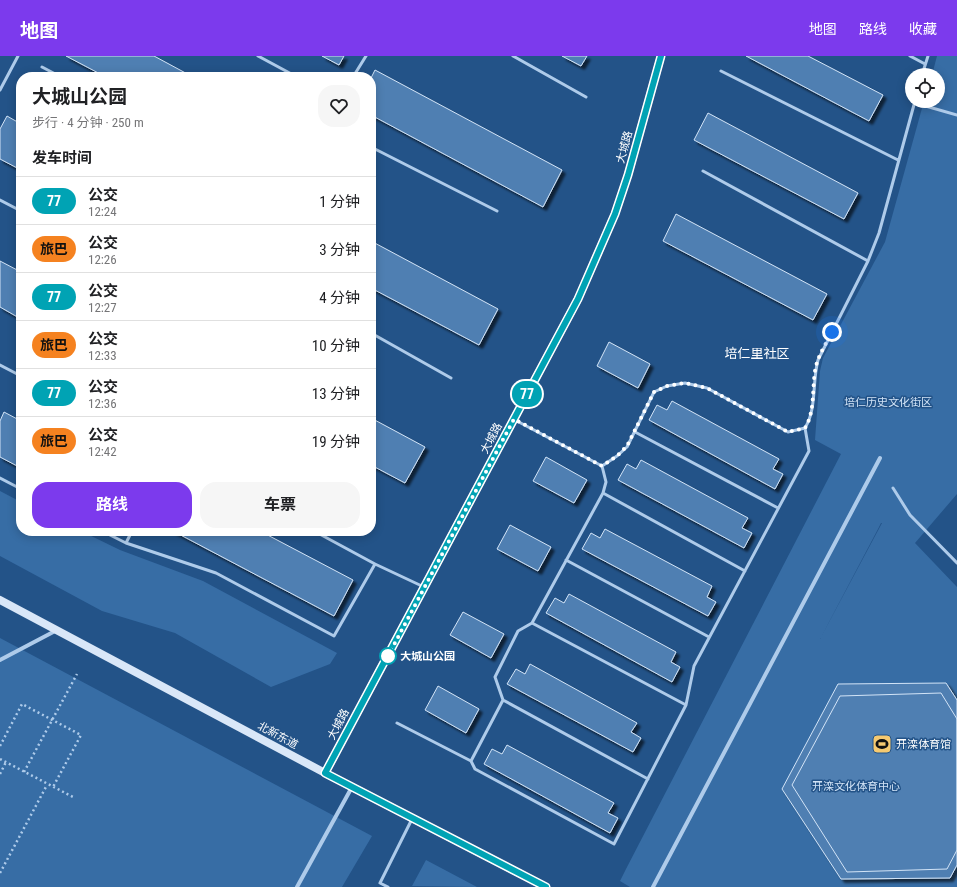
<!DOCTYPE html>
<html lang="zh">
<meta charset="utf-8">
<style>
:root{--surface:#fff;--page:#f6f6f6;--text:#202124;--muted:#757577;--line:#e0e0e0;--accent:#7c3aed}
body{margin:0;font-family:"Roboto Condensed","Noto Sans SC",sans-serif;background:var(--page);color:var(--text);height:100vh;display:flex;flex-direction:column;font-size:15px;white-space:nowrap}
*{box-sizing:border-box;margin:0}
p{font-size:13px;color:var(--muted)}
.icon{flex:none;width:22px;height:22px;fill:none;stroke:currentColor;stroke-width:2;stroke-linecap:round;stroke-linejoin:round}
.map{position:relative;flex:1;overflow:hidden}
.panel{position:absolute;left:16px;top:16px;width:360px;height:464px;display:flex;flex-direction:column;background:var(--surface);border-radius:16px;box-shadow:0 2px 10px #0003}
.panel>*{flex:none}
.badge{padding:0 8px;border-radius:13px;font-size:14px;line-height:26px}
.buttons{position:absolute;left:905px;top:12px;display:grid;gap:8px}
.buttons a{display:grid;place-items:center;width:40px;height:40px;border-radius:50%;background:var(--surface);box-shadow:0 2px 10px #0003;font-size:20px}
.you{position:absolute;width:20px;height:20px;margin:-10px;border:3px solid #fff;border-radius:50%;background:#1a73e8;box-shadow:0 0 0 6px #1a73e833}
.map>.badge{position:absolute;translate:-50% -50%;box-shadow:0 0 0 2px #fff}
h2{padding:0 16px;font-size:15px;line-height:36px}
.round{display:grid;place-items:center;flex:none;width:42px;height:42px;border-radius:16px;background:var(--page)}
.summary{display:flex;align-items:center;justify-content:space-between;height:68px;padding:0 16px}
h1{font-size:19px;font-weight:700;line-height:30px}
.button{display:flex;gap:8px;margin-top:auto;padding:8px 16px}
.button a{flex:1;height:46px;border-radius:16px;background:var(--accent);color:#fff;font-size:16px;font-weight:700;line-height:46px;text-align:center}
.button a+a{background:var(--page);color:var(--text)}
ul{padding:0;list-style:none}
li{display:flex;align-items:center;gap:12px;height:48px;padding:0 16px;border-top:1px solid var(--line)}
li div{flex:1}
li b{display:block;font-size:15px}
li em{font-style:normal}
li .badge{min-width:44px;font-weight:700;text-align:center}
header{display:flex;align-items:center;gap:24px;box-sizing:border-box;height:56px;padding:0 20px;background:var(--accent);color:#fff}
header strong{font-size:19px}
nav{display:flex;gap:22px;margin-inline-start:auto;font-size:14px}
.map>svg:first-child{display:block}
.green{fill:#376da5;fill-rule:evenodd}
.building{fill:#507fb2;stroke:#d2e4f7;filter:url(#shadow)}
.lines{fill:none;stroke-linecap:round;stroke-linejoin:round}
.path{stroke:#aecbea;stroke-width:2.5;stroke-dasharray:2 3;stroke-linecap:butt}
.lane{stroke:#aecbea;stroke-width:3}
.street{stroke:#aecbea;stroke-width:4}
.secondary{stroke:#d9e7f8;stroke-width:8}
.line-casing{stroke:#fff;stroke-width:9}
.line{stroke:#00a3b4;stroke-width:6}
.walk{stroke:#fff;stroke-width:4;stroke-dasharray:0 7.2}
.stop-dot{fill:#fff;stroke:#00a3b4;stroke-width:2}
.labels{text-anchor:middle;stroke-width:3;stroke-linejoin:round;paint-order:stroke}
.street-label{font-size:11px;fill:#fff;stroke:#235388}
.park-label{font-size:11px;fill:#d2e4f7;stroke:#235388}
.stop-label{font-size:11px;font-weight:bold;fill:#fff;stroke:#235388;text-anchor:start}
.poi-label{font-size:11px;fill:#fff;stroke:#235388;text-anchor:start}
.quarter-label{font-size:13px;fill:#fff;stroke:#235388}
</style>
<header>
<strong>地图</strong>
<nav><a>地图</a><a>路线</a><a>收藏</a></nav>
</header>
<div class="map">
<svg width="957" height="831" viewBox="0 0 957 831">
<defs>
<filter id="shadow"><feDropShadow dx="3.5" dy="3.5" stdDeviation="1" flood-color="#0009"/></filter>
</defs>
<rect width="100%" height="100%" fill="#235388"/>
<path class="green" d="M937,0H957V438L915,487L957,531V831H630L620,825L626,813L841,398L815,384L820,315L823,302L885,186L924,45H938V19H932ZM881,467H882L820,583L878,473Z
M0,435L21,446V475H81L120,494L203,525L337,597L330,608L271,631L175,577L102,555L0,500Z
M0,582L372,780L342,831H0Z
M426,804L477,831L412,830Z"/>
<path class="building" d="M66,0H154L193,21H106Z
M322,0H344L339,9Z
M562,0H587L581,10Z
M746,0H808L883,39L869,65Z
M375,14L562,114L543,151L371,59V22Z
M708,57L858,137L844,163L694,84Z
M7,60L21,68V114L0,103V73Z
M676,158L827,238L813,264L663,185Z
M371,185L498,253L479,289L371,232Z
M0,205L21,216V263L0,251Z
M609,286L650,308L638,332L597,310Z
M672,345L779,403L773,413L783,418L775,433L649,364L657,349L667,354Z
M4,356L21,365V412L0,401V365Z
M371,362L425,391L405,427L371,409Z
M546,401L587,424L574,447L533,425Z
M641,404L748,462L742,472L752,477L744,492L618,424L627,408L636,413Z
M510,469L551,491L538,515L497,493Z
M605,473L712,530L707,541L716,546L708,560L582,493L591,477L600,482Z
M173,475H260L353,524L334,560Z
M569,538L676,596L671,606L680,611L672,626L546,557L555,542L564,547Z
M463,556L504,578L491,602L450,579Z
M530,608L637,667L631,676L641,682L633,696L507,628L516,613L525,618Z
M946,627L957,644V809L950,822L841,823L782,733L838,628Z
M438,630L479,653L466,677L425,654Z
M941,637L957,663V794L947,813L847,816L792,729L840,640Z
M507,689L614,747L608,757L618,762L610,777L484,708L492,693L502,698Z"/>
<g class="lines">
<path class="path" d="M0,690L22,648L81,679L53,731
M0,703L73,741
M24,716L77,618
M0,718L6,706
M0,817L47,729"/>
<path class="lane" d="M258,0L297,21
M513,0L586,41
M910,0L925,8
M42,11L61,21
M721,15L898,104
M922,19L928,0
M353,21L366,0
M0,34L18,0
M915,47L957,59
M371,91L497,155
M703,115L868,205
M0,144L21,155
M371,277L451,322
M0,309L21,320
M515,364L602,410
M635,376L778,452
M0,422L21,433
M893,432L910,459L957,507
M603,437L745,515
M102,475L126,487L216,517L334,580L375,508
M314,475L375,508L424,531
M126,487L132,475
M566,504L709,581
M532,567L686,649
M503,644L648,723
M397,667L471,705L503,644L495,621L518,575L532,567L603,437L606,426L602,410L617,400L627,391L654,336L667,330L685,327L707,332L788,376L805,372C817,353 812,326 818,304L868,205L879,177L915,45
M471,705L475,713L614,788L686,649L694,610L809,395L805,372
M388,831L380,827L412,763"/>
<path class="street" d="M0,604L57,574
M297,831L352,731
M653,831L880,402"/>
<path class="secondary" d="M0,544L325,717L546,831
M325,717L578,243L615,158L628,119L661,0"/>
</g>
<g class="lines">
<defs>
<path id="line" d="M546,831L325,717L578,243L615,158L628,119L661,0"/>
</defs>
<use href="#line" class="line-casing"/>
<use href="#line" class="line"/>
<path class="walk" d="M388,600L514,363L602,410L617,400L627,390L654,336L667,330L685,327L707,332L788,376L805,372C815,356 812,334 815,315C817,301 826,288 832,276"/>
</g>
<defs>
<symbol id="stadium-square" viewBox="-11 -11 22 22"><rect x="-9" y="-9" width="18" height="18" rx="4" fill="#f5c970" stroke="#235388"/><path d="M0-5a6.5 5 0 1 0 0 10a6.5 5 0 1 0 0-10ZM-3.5-1.8h7v3.6h-7Z" fill="#111"/></symbol>
</defs>
<g fill-rule="evenodd">
<use href="#stadium-square" x="871" y="677" width="22" height="22"/>
</g>
<circle class="stop-dot" cx="388" cy="600" r="8"/>
<g class="labels">
<g class="street-label">
<text transform="translate(624 91) rotate(-75)" y="4">大城路</text>
<text transform="translate(491 382) rotate(-62)" y="4">大城路</text>
<text transform="translate(338 668) rotate(-62)" y="4">大城路</text>
<text transform="translate(278 679) rotate(28)" y="4">北新东道</text>
</g>
<g class="park-label">
<text x="888" y="350">培仁历史文化街区</text>
<text x="856" y="734">开滦文化体育中心</text>
</g>
<g class="stop-label">
<text x="400" y="604">大城山公园</text>
</g>
<g class="poi-label">
<text x="896" y="692">开滦体育馆</text>
</g>
<g class="quarter-label">
<text x="757" y="302">培仁里社区</text>
</g>
</g>
</svg>
<div class="buttons">
<a><svg class="icon" aria-label="locate" viewBox="0 0 24 24"><circle cx="12" cy="12" r="6"/><path d="M12 2v4M12 18v4M2 12h4M18 12h4"/></svg></a>
</div>
<div class="you" style="left:832px;top:276px"></div>
<b class="badge" style="left:527px;top:338px;background:#00a3b4;color:#fff">77</b>
<section class="panel">
<div class="summary"><div><h1>大城山公园</h1><p>步行 · 4 分钟 · 250 m</p></div><a class="round"><svg class="icon" aria-label="heart" viewBox="0 0 24 24"><path d="M12 20l-8-8c-3-5 5-10 8-4 3-6 11-1 8 4z"/></svg></a></div>
<h2>发车时间</h2>
<ul>
<li><span class="badge" style="background:#00a3b4;color:#fff">77</span><div><b>公交</b><p>12:24</p></div><em>1 分钟</em></li>
<li><span class="badge" style="background:#f58220;color:#111">旅巴</span><div><b>公交</b><p>12:26</p></div><em>3 分钟</em></li>
<li><span class="badge" style="background:#00a3b4;color:#fff">77</span><div><b>公交</b><p>12:27</p></div><em>4 分钟</em></li>
<li><span class="badge" style="background:#f58220;color:#111">旅巴</span><div><b>公交</b><p>12:33</p></div><em>10 分钟</em></li>
<li><span class="badge" style="background:#00a3b4;color:#fff">77</span><div><b>公交</b><p>12:36</p></div><em>13 分钟</em></li>
<li><span class="badge" style="background:#f58220;color:#111">旅巴</span><div><b>公交</b><p>12:42</p></div><em>19 分钟</em></li>
</ul>
<div class="button"><a>路线</a><a>车票</a></div>
</section>
</div>
